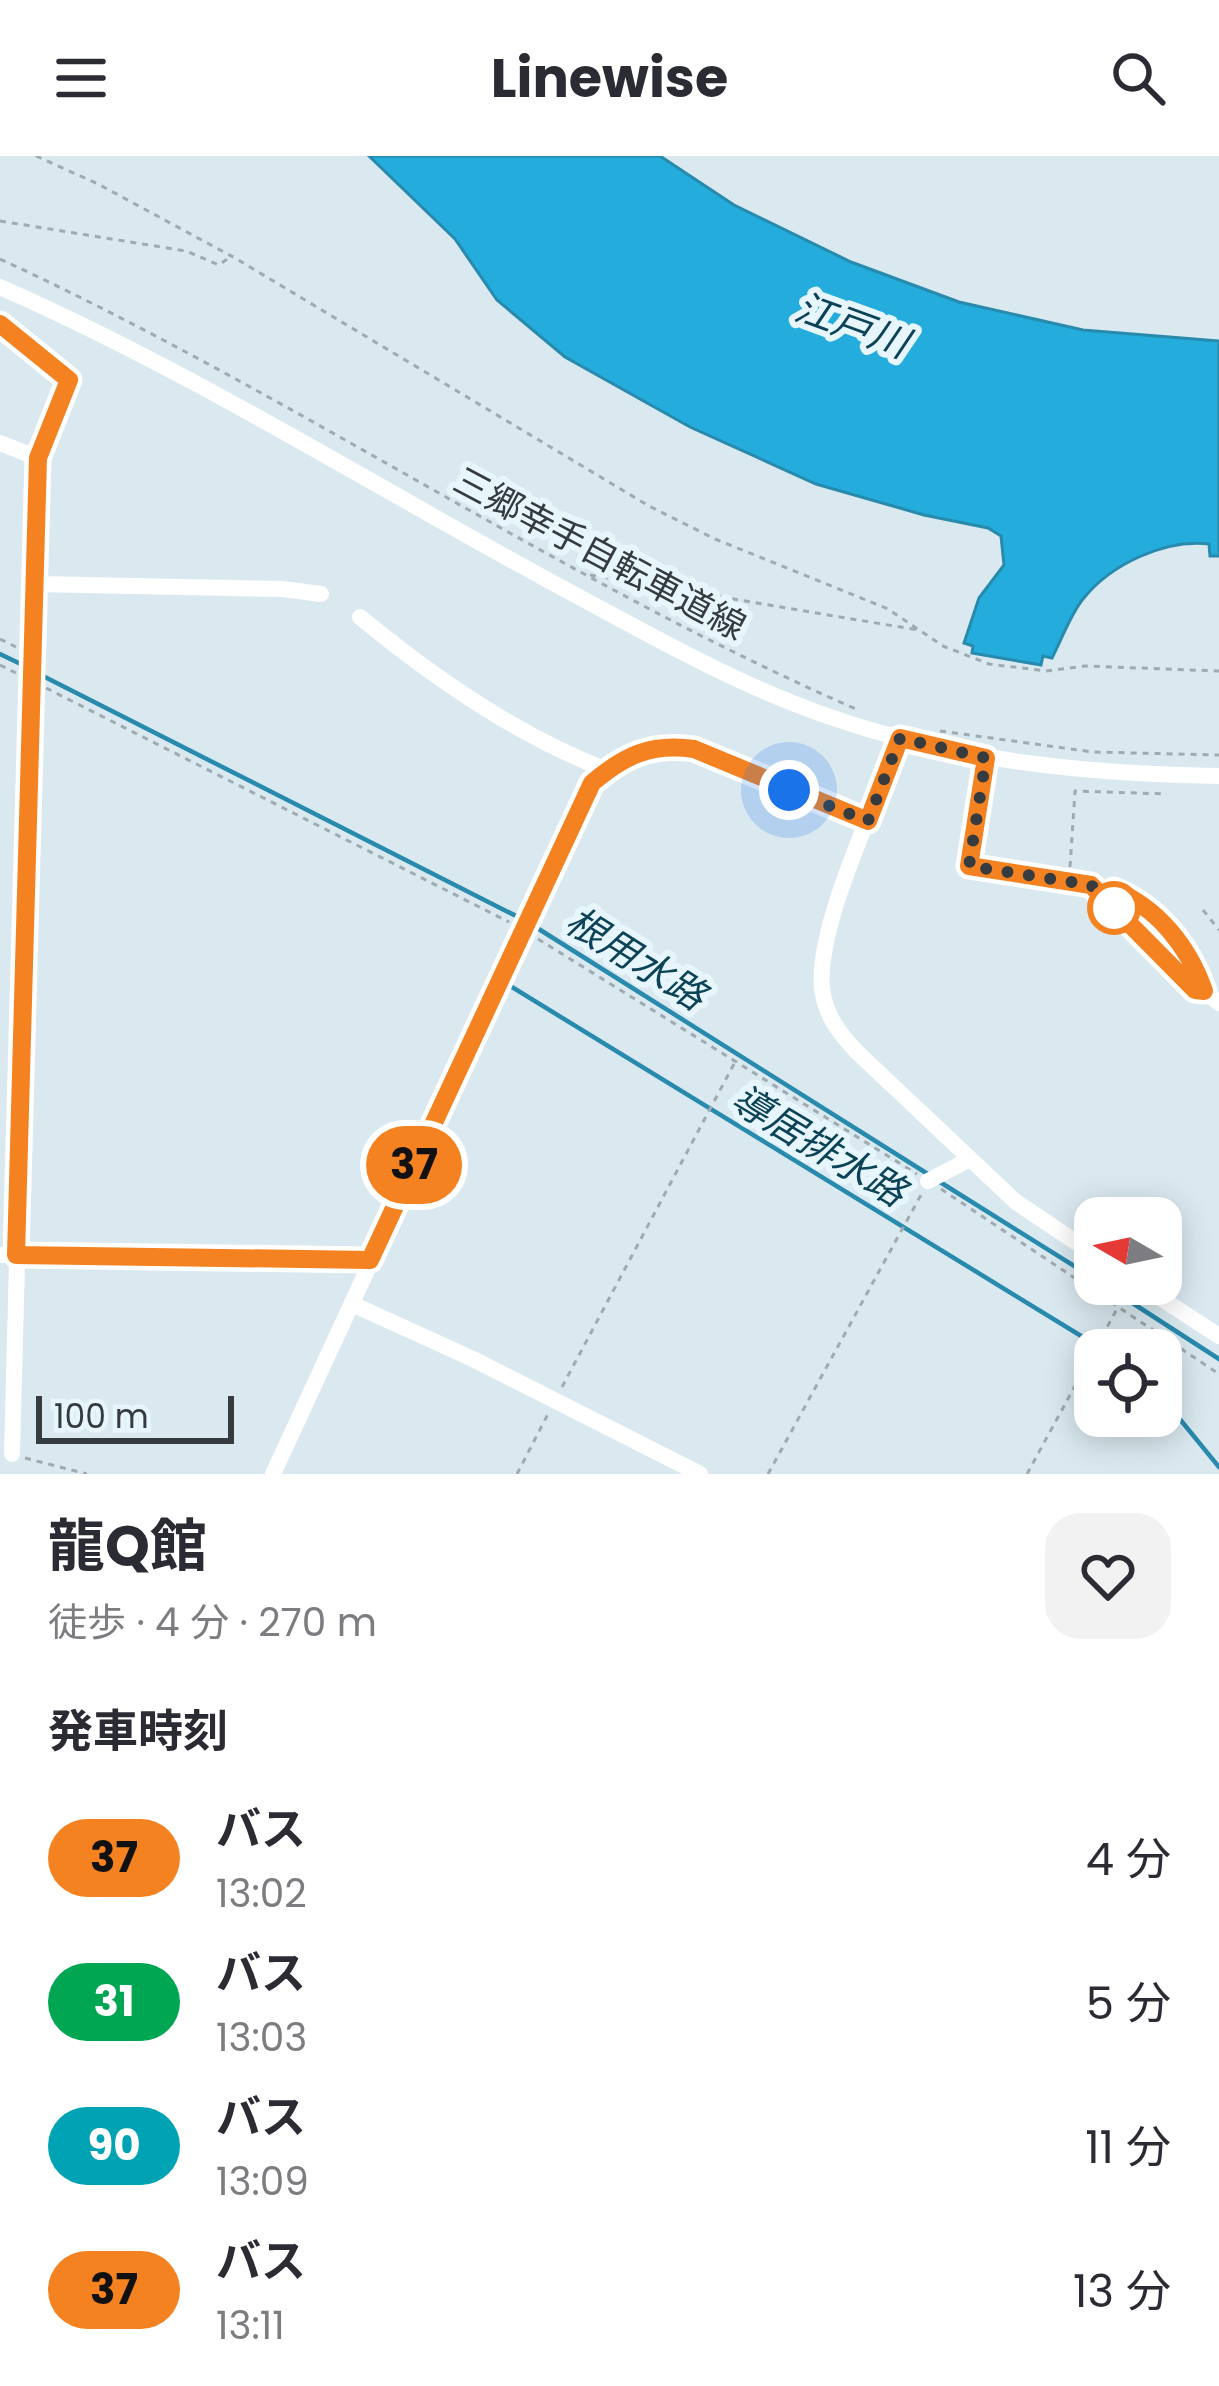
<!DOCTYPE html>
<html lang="ja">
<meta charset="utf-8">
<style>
:root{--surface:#fff;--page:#f2f2f3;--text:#2b2b33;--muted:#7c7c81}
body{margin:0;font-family:Poppins,"Noto Sans JP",sans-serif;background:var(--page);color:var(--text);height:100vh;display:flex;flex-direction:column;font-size:45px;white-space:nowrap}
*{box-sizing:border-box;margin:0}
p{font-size:39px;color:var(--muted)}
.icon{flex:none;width:66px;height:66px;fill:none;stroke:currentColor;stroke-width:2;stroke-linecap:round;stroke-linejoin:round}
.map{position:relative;height:1318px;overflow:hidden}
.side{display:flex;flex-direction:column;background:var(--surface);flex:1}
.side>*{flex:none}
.badge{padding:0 24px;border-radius:39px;font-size:42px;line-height:78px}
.needle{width:78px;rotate:279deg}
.fabs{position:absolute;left:1074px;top:1041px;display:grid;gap:24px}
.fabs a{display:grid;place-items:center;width:108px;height:108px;border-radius:24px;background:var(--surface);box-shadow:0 6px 30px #0003;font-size:60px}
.scale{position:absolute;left:36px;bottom:30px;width:198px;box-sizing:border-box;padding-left:12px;border:6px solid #353b3e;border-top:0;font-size:33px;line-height:42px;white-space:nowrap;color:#353b3e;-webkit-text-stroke:9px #e7f6fd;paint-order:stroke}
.you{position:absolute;width:60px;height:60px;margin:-30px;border:9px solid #fff;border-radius:50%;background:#1a73e8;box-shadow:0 0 0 18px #1a73e833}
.map>.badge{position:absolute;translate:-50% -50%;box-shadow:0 0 0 6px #fff}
h2{padding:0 48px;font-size:45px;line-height:108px}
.round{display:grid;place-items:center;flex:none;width:126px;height:126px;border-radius:36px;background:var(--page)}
.head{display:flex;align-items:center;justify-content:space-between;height:204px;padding:0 48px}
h1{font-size:57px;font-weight:700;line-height:90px}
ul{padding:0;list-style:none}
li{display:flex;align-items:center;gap:36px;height:144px;padding:0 48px}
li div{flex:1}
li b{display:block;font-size:45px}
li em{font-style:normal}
li .badge{min-width:132px;font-weight:700;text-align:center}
header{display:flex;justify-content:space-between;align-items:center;height:156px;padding:0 48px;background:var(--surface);font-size:54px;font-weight:700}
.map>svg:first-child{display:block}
.water{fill:#23acdc;stroke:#288aad;stroke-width:3}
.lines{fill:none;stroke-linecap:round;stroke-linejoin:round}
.stream{stroke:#288aad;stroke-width:4.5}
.path{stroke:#9fabb0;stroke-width:3;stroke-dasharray:6 6;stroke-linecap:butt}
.minor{stroke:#fff;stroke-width:16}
.line-casing{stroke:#fff;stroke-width:27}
.line{stroke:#f58220;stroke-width:18}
.walk{stroke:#353b3e;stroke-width:12;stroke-dasharray:0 21.6}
.stop-dot{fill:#fff;stroke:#f58220;stroke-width:6}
.labels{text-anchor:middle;stroke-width:12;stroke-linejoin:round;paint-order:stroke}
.street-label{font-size:36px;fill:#353b3e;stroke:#e7f6fd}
.water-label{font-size:39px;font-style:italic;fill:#0d4357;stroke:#e7f6fd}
</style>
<header><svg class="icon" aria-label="menu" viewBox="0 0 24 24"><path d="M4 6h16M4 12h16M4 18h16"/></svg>Linewise<svg class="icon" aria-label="search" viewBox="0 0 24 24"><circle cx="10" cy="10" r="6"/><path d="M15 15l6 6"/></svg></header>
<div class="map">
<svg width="1219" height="1318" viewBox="0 0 1219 1318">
<rect width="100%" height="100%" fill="#dae9f0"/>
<path class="water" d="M369,0H660L734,49L851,106L959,146L1083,174L1219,185V400H1210L1209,388C1165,383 1111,408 1083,443C1070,459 1062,483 1052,502L1043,500L1041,509L972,497L973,490L964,487L979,442L1004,409L1001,380L988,372L924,359L816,328L690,271L565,201L497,144L455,83Z"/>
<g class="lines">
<path class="stream" d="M0,498L27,511
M37,517L524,764
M534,770L931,1020
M507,828L1104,1194
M940,1026L1095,1123
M1103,1128L1219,1203
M1161,1240L1219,1311"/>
<path class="path" d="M36,0L98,28L235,102L649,350L715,383L888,453L943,490L989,508L1046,515L1085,510L1219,515
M0,65L186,95L219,109L230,101
M0,103C293,238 560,424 856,553
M590,419L918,474
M0,483L16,491
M0,509L16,517
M46,532L509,766
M940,575L1093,596L1219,599
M1070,711L1075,635L1167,638
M1203,754L1219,774
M538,783L917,1018
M941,1033L1219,1218
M562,1231L735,906
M25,1302L87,1318
M517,1318L549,1256
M768,1318L922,1037
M1027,1318L1118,1151"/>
<path class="minor" d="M0,131C200,219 386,338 579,441C661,485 744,532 833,562C959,605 1087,618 1219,620
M0,168L69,224L38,302L12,1298
M0,287L38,302
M36,428L283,433L321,438
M360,461C434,522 517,580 607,614
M900,582C877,646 816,769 822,832C825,859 839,877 857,896L1016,1046L1095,1099
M987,602L969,710C1066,724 1170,721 1204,835
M1092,729L1195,834L1204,835L1219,847
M928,1025L970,1003
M0,1099L370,1104
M1139,1128L1219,1180
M352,1148L473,1203L700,1318
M273,1318L592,627C625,599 651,587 694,593L869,665"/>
</g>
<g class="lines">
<defs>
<path id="line" d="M0,168L69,224L38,302L16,1099L370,1104L592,627C625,599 651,587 694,593L868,665L900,582L986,602L969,710L1091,729L1195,834L1204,835C1189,791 1157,751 1114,734"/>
</defs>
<use href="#line" class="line-casing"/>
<use href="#line" class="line"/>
<path class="walk" d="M789,634L868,665L900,582L986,602L969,710L1091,729L1114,752"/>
</g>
<circle class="stop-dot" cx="1114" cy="752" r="24"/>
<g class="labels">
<g class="street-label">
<text transform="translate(600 397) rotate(28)" y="13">三郷幸手自転車道線</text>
</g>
<g class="water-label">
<text transform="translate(852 169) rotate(20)" y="14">江戸川</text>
<text transform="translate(636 802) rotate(32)" y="14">根用水路</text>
<text transform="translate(819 989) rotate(31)" y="14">導居排水路</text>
</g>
</g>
</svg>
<div class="fabs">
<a><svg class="needle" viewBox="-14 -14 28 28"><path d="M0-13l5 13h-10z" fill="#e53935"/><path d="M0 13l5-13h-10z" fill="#7c7c81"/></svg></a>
<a><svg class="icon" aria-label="locate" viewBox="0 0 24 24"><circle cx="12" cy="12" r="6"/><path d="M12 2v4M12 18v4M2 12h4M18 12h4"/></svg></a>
</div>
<div class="scale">100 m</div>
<div class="you" style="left:789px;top:634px"></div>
<b class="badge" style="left:414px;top:1009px;background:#f58220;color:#111">37</b>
</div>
<section class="side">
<div class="head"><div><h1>龍Q館</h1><p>徒歩 · 4 分 · 270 m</p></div><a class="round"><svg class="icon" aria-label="heart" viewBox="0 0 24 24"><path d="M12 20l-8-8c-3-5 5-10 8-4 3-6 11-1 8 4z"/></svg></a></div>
<h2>発車時刻</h2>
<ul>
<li><span class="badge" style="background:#f58220;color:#111">37</span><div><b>バス</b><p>13:02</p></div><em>4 分</em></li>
<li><span class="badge" style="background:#00a651;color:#fff">31</span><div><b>バス</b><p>13:03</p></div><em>5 分</em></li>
<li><span class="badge" style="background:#00a3b4;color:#fff">90</span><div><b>バス</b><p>13:09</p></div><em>11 分</em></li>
<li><span class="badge" style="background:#f58220;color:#111">37</span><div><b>バス</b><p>13:11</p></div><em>13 分</em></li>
</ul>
</section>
